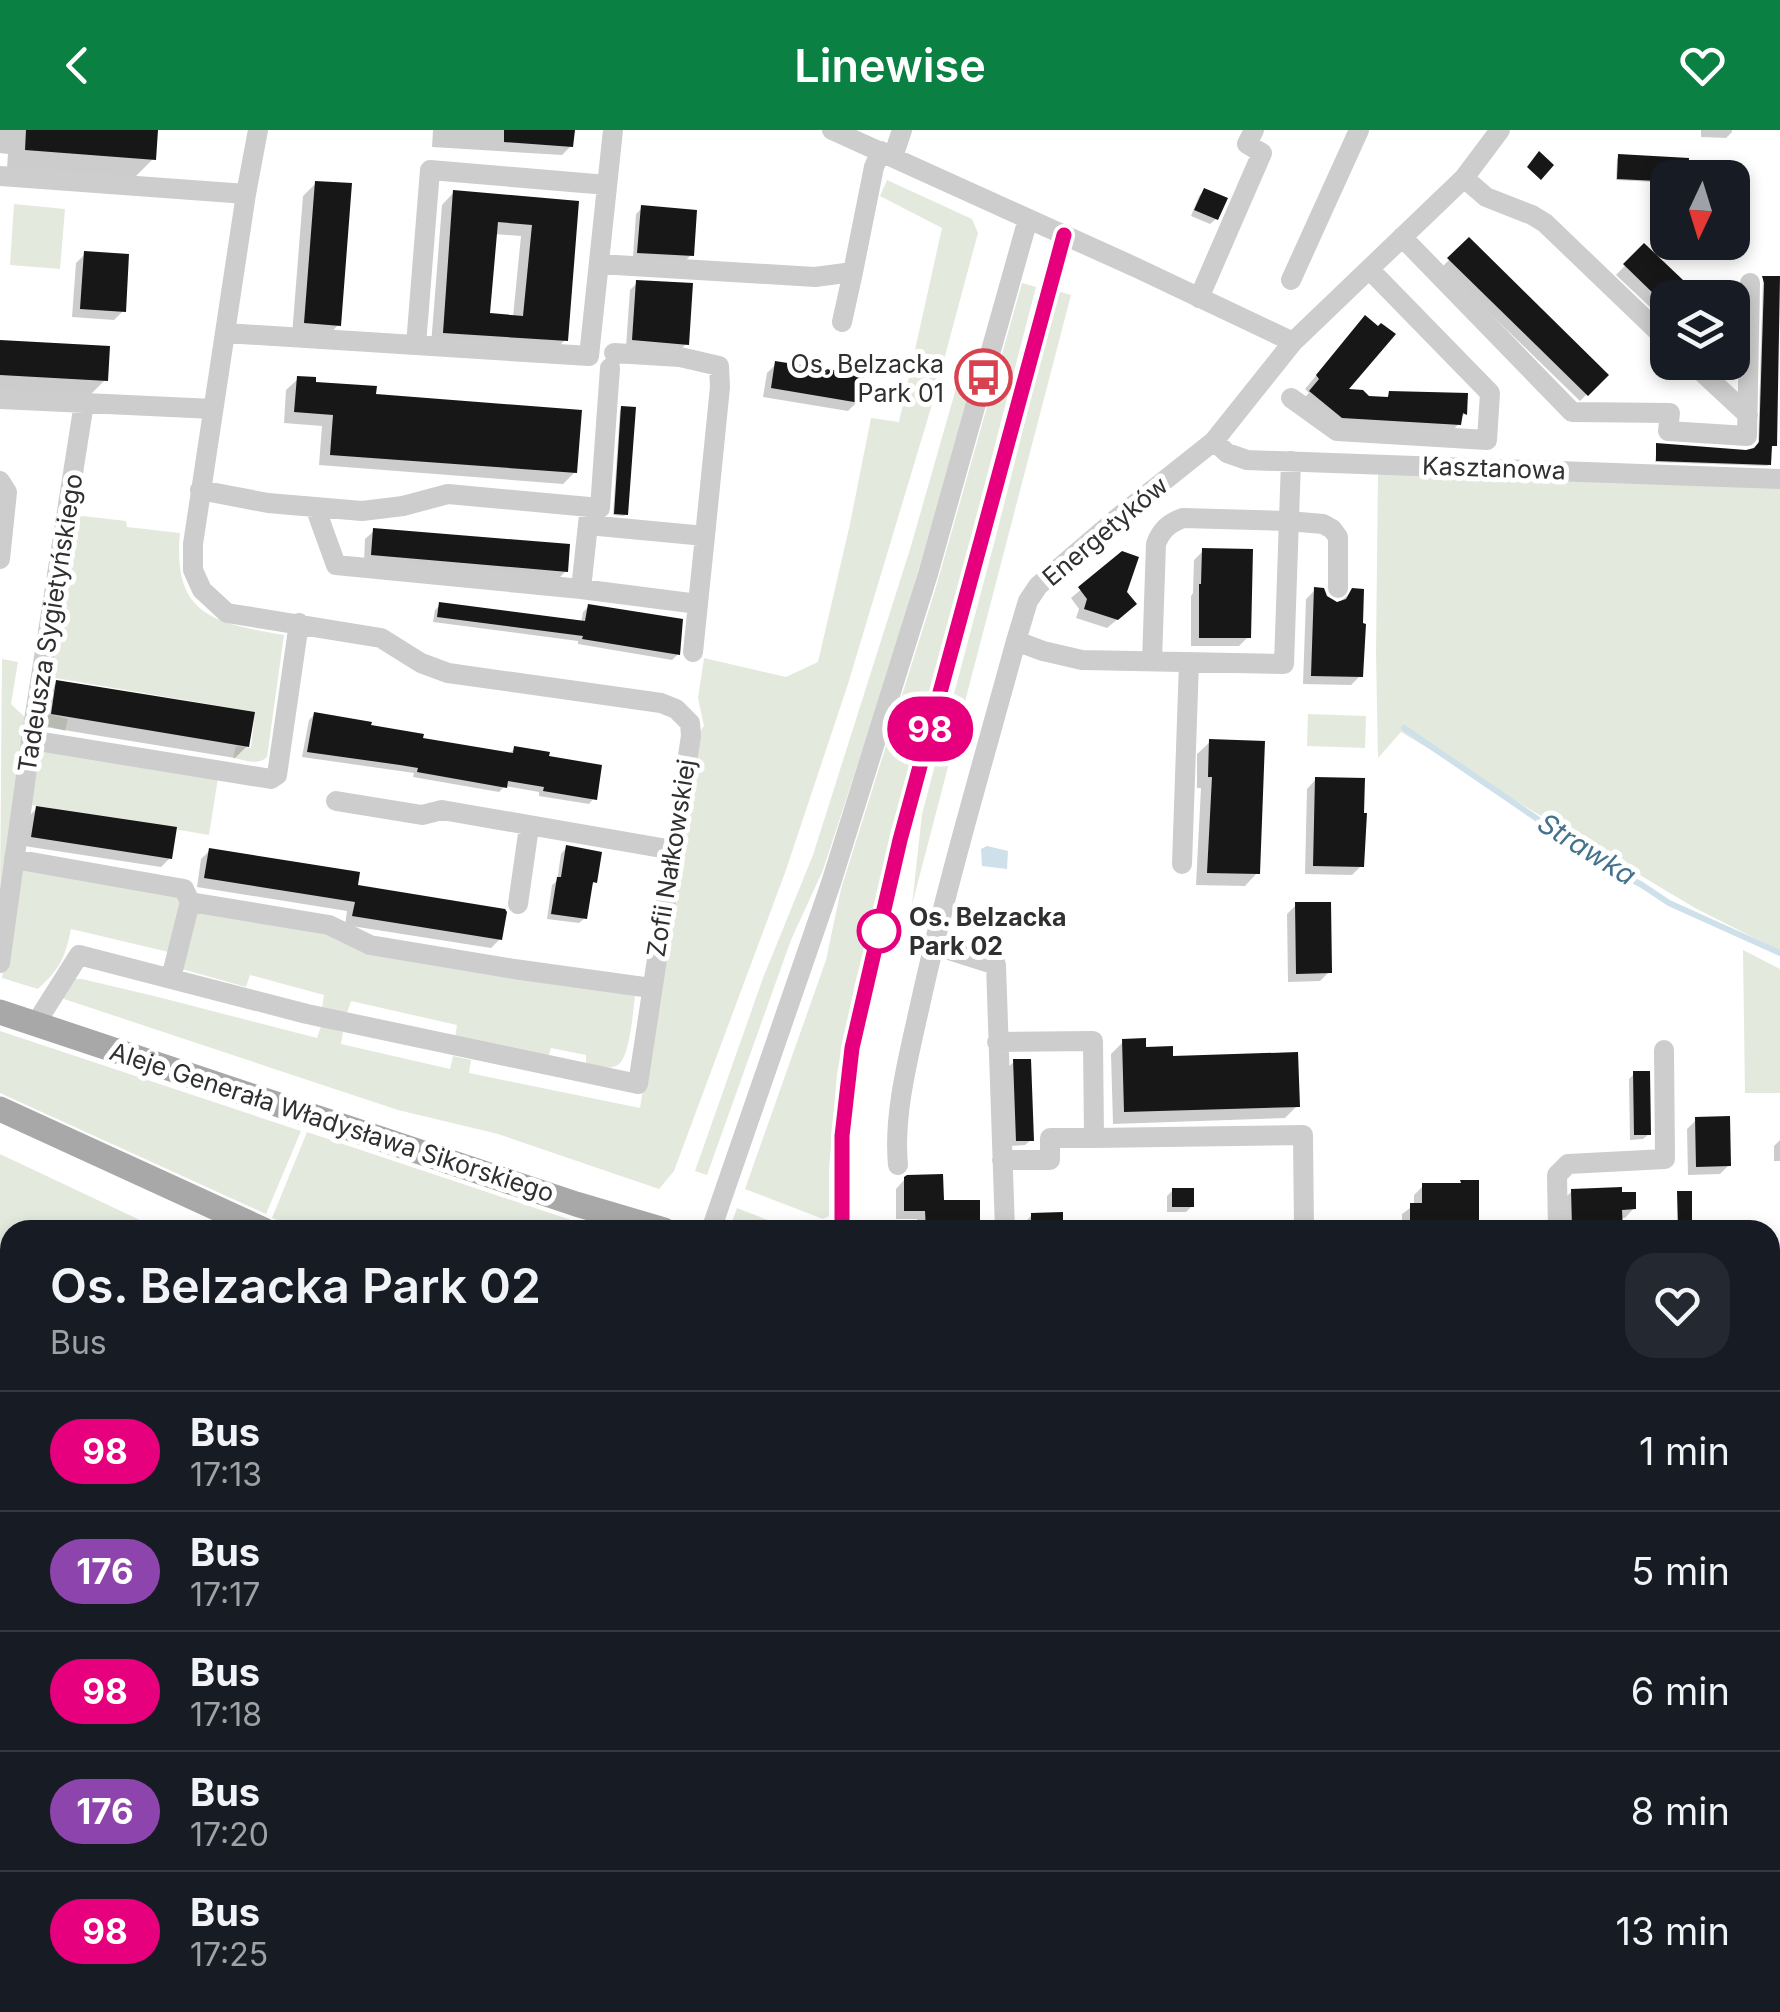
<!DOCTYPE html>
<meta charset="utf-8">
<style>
:root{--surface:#171b24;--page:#242831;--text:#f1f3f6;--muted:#9ea1a6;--line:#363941;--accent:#0b8043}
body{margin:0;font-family:Inter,sans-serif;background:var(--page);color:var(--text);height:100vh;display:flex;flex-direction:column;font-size:38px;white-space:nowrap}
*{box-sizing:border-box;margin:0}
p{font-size:32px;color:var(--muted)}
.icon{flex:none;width:55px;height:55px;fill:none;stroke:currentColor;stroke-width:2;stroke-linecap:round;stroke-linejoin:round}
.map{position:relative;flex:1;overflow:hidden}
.sheet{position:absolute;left:0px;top:1090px;width:1780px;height:792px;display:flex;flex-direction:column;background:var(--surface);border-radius:30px 30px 0 0;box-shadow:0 5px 15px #0003}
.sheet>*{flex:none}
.badge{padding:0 20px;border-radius:32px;font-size:35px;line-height:65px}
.needle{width:65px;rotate:184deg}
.controls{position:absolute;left:1650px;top:30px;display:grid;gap:20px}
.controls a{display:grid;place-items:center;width:100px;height:100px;border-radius:20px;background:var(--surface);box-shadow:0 5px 15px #0003;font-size:50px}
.map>.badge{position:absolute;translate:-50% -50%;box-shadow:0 0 0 5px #fff}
.round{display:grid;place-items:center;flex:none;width:105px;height:105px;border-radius:30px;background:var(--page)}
.overview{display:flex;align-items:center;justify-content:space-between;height:170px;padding:0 50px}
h1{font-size:48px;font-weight:600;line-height:75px}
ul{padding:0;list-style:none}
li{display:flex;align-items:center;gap:30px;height:120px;padding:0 50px;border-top:2px solid var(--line)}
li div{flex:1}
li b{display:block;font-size:38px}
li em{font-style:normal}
li .badge{min-width:110px;font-weight:700;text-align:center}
header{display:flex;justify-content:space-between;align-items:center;height:130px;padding:0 50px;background:var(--accent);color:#fff;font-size:45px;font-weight:600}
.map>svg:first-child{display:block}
.green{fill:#e4e9dd}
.water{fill:#cee0ea}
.shadow{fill:#0003;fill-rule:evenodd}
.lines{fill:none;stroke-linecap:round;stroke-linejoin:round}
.stream{stroke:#cee0ea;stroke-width:6}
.building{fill:#171717;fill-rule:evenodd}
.minor{stroke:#cdcdcd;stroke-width:20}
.major{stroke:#a8a8a8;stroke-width:25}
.line-casing{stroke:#fff;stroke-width:22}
.line{stroke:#e6007e;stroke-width:15}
.stop-dot{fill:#fff;stroke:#e6007e;stroke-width:5}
.labels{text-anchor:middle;stroke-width:10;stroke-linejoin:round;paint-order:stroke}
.poi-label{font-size:25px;fill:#303030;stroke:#fff;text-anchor:end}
.street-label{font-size:25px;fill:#303030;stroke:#fff}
.stop-label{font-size:25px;font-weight:bold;fill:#303030;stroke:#fff;text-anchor:start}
.water-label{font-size:28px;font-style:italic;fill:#44728d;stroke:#fff}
</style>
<header><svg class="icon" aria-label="back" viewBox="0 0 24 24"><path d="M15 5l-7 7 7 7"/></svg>Linewise<svg class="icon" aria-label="heart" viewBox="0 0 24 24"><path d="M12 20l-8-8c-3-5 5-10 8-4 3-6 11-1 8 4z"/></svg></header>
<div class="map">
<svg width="1780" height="1882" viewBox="0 0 1780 1882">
<rect width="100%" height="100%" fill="#fff"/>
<path class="green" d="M887,50L972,89L978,103L931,278L848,554L786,740L674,1041L659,1059L498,1004L398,980L61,868L71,849H82L158,867L317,908L321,896L343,902L341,914L450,939L453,926L471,930L469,943L640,978L699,602L704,596L698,568L704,528L786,547L818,532L850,394L871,288L899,292L942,98L880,66Z
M14,74L65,79L60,139L10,135Z
M1022,153L1036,157L855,854L837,944L829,1039V1086L823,1089L745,1059L826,830L841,759L936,457Z
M1058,161L1071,165L912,775L922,684L996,406Z
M961,241L970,244L969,248L974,251L892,530L823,740L791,810L707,1045L695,1041L763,848L813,725L911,416Z
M1378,343L1780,355V821L1695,778L1401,602L1378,628L1376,523Z
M74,385L126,391L127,397L180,403C172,486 215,493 284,505L267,627C258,636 244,630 233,628L236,616L251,618L255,582L55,548L49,584L68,589L65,601L47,596L45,588Z
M2,529L18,532L11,574L29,591L0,771Z
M1308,584L1366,586L1365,618L1307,616Z
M43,621L218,648L209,705L26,674L38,626Z
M19,736L182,764L173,823L71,799C65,828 60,839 38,859L2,848Z
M199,778L635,866C633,881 630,927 618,935C609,940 595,937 586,936V925L551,918L548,928L455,908L457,895L351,871L347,883L322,878L324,865L250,845L246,857L182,839L192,785Z
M1743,820L1780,839V963H1745Z
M0,901L301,1001L266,1084L0,963Z
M307,1002L574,1091L592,1100H306L272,1088Z
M0,1024L161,1100H10V1243L0,1244Z
M737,1078L794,1100H729Z
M1770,1627L1780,1630V1882H1593L1594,1873L1770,1872Z
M749,1873V1872L829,1873L827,1882H751L747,1881Z"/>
<path class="water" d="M987,716L1008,721L1007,739L982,736L981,719Z"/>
<path class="shadow" d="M0,0H127L153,29L134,48L7,38L8,24L0,23Z
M433,0H572L571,16L562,25L432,17Z
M1701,0H1732V2L1726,8L1701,7Z
M1619,27L1685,48L1655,47L1653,52L1616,50L1617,29Z
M316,53L338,195L326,208L292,205L303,66Z
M1205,60L1216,89L1210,94L1191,86L1199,66Z
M454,62L576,74L565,210L553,222L431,215L442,75ZM494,104L521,106L513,187L487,185Z
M642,78L691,125L686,130L633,127L636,84Z
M1469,110L1606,245L1580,271L1442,137Z
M1644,116L1668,168V194L1616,145Z
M85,124L123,181L114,190L72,187L76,133Z
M1763,148L1778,149L1775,315L1770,317L1769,334L1767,336L1655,332L1657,316L1746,322L1758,317Z
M637,153L686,214L679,221L626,217L630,160Z
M1353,201L1344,261L1368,269H1385L1390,264L1466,265L1465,284L1459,289V294L1446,306L1329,299L1298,274L1309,263L1305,259Z
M0,212L105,250L86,269L0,264Z
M776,234L857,272L848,281L763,267L767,243Z
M298,249L374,267L575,342L563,354L319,335L322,296L284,293L286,260Z
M622,278L626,384L624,386L613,385L620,280Z
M374,401L566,441L558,449L364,432L365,409Z
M1203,421L1248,507L1239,516H1191V466L1193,463L1194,430Z
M1123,424L1125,483L1107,498L1076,488L1079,479L1071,468Z
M1315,460L1337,474L1353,461L1360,546L1351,555L1303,554L1306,469Z
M440,475L581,493L583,482L589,476L678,524L672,530L578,514V511L433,492L435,480Z
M57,552L247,616L235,628L39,596L45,565Z
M314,585L420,610L508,625L515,618L546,628L594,668L589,674L539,666V662L505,656L499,662L413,647L414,643L302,627L309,590Z
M1210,612L1257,743L1245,756L1196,755L1201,658H1197V624Z
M1316,649L1361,736L1352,745L1305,744L1307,659Z
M37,678L170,728L161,737L24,716L28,687Z
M566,718L595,752L589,757L585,788L579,793L547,789L552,755L557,751L561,724Z
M210,720L355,757L500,809L491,818L345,795L347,781L197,757L201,729Z
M1296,775L1329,842L1320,851L1288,852L1287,784Z
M1123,912L1171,929L1297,976L1285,988L1113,994L1111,924Z
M1014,932L1031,1010L1025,1015L1011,1016L1008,937Z
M1634,944L1649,1004L1643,1009L1630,1010L1629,949Z
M1696,990L1729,1035L1720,1044L1688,1045L1687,999Z
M1780,1010V1031H1774V1016Z
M905,1049L941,1073L978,1092L969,1100H917V1089H896V1059Z
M1423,1056L1477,1090L1468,1100H1402V1084L1414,1075V1065Z
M1173,1060L1192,1076L1186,1082H1167V1066Z
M1572,1061L1619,1065L1634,1078L1625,1088H1620L1621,1100H1564L1563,1070Z
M1032,1085L1061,1100H1023V1094Z
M1777,1117H1780V1149H1772L1771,1123Z
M0,1481L10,1482V1528L0,1529Z
M0,1721L10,1722V1769L0,1768Z
M0,1847L10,1849V1872H141L177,1878L176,1882H0Z
M249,1872H373L372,1882H279V1878Z
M489,1872H522L521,1882H487Z
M1045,1872H1092L1090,1875L1079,1873L1075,1882H1043Z
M1149,1872H1172V1875L1180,1876L1179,1882H1147Z
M1317,1872H1369L1368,1882H1315Z
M1386,1872H1563L1561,1882H1448L1428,1879L1425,1882H1404L1385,1878Z"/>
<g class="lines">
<path class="stream" d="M1404,598L1608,737L1642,755L1669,773L1780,823"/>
</g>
<path class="building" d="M26,0H158L156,30L25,20Z
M504,0H575L573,17L504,12Z
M1539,21L1554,35L1541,50L1527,37Z
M1618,24L1689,28L1688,48L1658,46V51L1617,49Z
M315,51L352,53L341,196L304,193Z
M1204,58L1228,68L1218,90L1194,80Z
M453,60L579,71L568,211L443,203ZM498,92L532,95L523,186L490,183Z
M641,75L697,80L694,126L637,123Z
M1469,107L1609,245L1588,266L1447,128Z
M1644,113L1702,168H1658L1623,134Z
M84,121L129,124L126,182L80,179Z
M1762,146H1780L1777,316H1772L1771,335L1656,331V313L1746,320L1754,318L1759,312L1764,153Z
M636,150L693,153L689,215L632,210Z
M1365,185L1378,196L1381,193L1396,204L1349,259L1363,260L1369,266L1388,267L1389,261L1468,263L1467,285L1463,283L1461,295L1342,288L1309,261L1319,249L1316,245Z
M0,210L110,216L108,251L0,245Z
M775,231L864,245L860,273L771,258Z
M297,246L316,247V252L377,256L376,264L582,280L577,343L330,325L333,285L294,282Z
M621,276L636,277L628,385L614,384Z
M373,398L570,414L568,442L371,425Z
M1202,418L1253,419L1251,508H1199V454H1201Z
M1122,421L1139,427L1127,462L1137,474L1118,490L1084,479L1087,469L1078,457Z
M1314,457L1324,458L1327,466L1337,472L1346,469L1352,458L1364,459L1363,493L1366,494L1363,547L1311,546Z
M439,472L585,491L588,474L683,489L680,525L582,509L583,506L437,487Z
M56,550L255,582L249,617L51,584Z
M314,582L372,592L371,595L424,604L423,608L513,623L514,616L550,622L549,626L602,635L597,670L543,661L544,657L508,651L507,658L417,642L418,638L400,635L307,622Z
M1209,609L1265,611L1260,744L1207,743L1212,647H1208Z
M1315,647L1365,648L1364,683H1367L1364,737L1313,736Z
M36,676L177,697L172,729L31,707Z
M566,715L602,722L597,753L593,752L587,789L551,784L557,747H561Z
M209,718L360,742L358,755L505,779L507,782L502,810L352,786L355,772L204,748Z
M1295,772H1331L1332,843L1296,844Z
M1146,908V917L1173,916V926L1298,922L1300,977L1124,982L1122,909Z
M1013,929H1031L1034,1011H1016Z
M1633,941H1650L1651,1005H1634Z
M1730,986L1731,1036L1696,1037L1695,987Z
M943,1044L944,1070H980V1093H954L955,1100H926L925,1081H904V1047L907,1045Z
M1460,1050H1479V1091L1440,1092V1100H1410V1073H1422V1053H1461Z
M1622,1057V1062H1636V1079L1622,1080L1623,1100H1574L1572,1097L1571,1059Z
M1172,1058H1194V1077H1172Z
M1677,1061H1692V1100H1678Z
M1063,1082V1100H1031V1083Z"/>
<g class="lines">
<path class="minor" d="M832,0L1137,138L1293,212
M893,27L902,0
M0,46L246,64
M1464,48L1486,67L1532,85L1545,93L1668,211
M1402,107L1572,282L1670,283L1668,301L1747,306L1750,153
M599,134L815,147L853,142L874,37L881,21
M1291,150L1359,0
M1199,168L1262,23L1247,14L1254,0
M842,192L853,142
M225,203L589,226L613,0
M416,215L430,40L607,55
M1691,232L1748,285
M1291,268L1337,301L1487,310L1490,263L1369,139
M0,269L213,279
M1214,311L1227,323L1247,330L1780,349
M0,351L7,362L0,429
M200,360L268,373L362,381L403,376L448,364L600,378L610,238
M315,377L336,435L581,459L698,474
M588,395L705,406L720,257L719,236L680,227L614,223
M581,459L589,385
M1016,511L1043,521L1082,530L1284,534L1291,331
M693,522L705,406
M1152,531L1156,414C1161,400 1169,393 1183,388L1288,391L1323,394L1332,399L1338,407V458
M31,610L271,649L277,645L299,493
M336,671L422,685L442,680L673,720
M14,729L184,759L190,772L171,848
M1182,734L1189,532
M190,772L329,795L370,815L514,839L651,858
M518,774L529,697
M933,815L996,835L1005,1100
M0,833L31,610L84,273
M36,893L79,825L307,884L638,954L691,606L690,593L676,579L661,573L448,543L421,533L381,508L227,483L202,460L193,440V414L246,64L258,0
M997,912L1093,911L1094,1008L1303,1005L1304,1100
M1002,1030H1050V1008H1094
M898,1035C893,984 909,925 920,875C947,753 983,632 1016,511L1028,471L1038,456L1116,389L1214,311L1293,212L1464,48L1500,0
M711,1100L831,753L928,444L1028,89
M843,1100L842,1006L852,918L900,710L1064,105
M1558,1100L1557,1045L1568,1034L1665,1029L1664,920
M1770,1193L1780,1192
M0,1255H10
M0,1526L10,1528
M0,1777L10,1779
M712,1872L731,1882
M419,1882L420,1872
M664,1882V1872
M910,1882V1872"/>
<path class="major" d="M0,882L576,1074L664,1100
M0,979L264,1100
M1770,1513L1780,1516
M1770,1578L1780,1580"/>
</g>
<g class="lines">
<defs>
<path id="line" d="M842,1100V1006L852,918L900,710L1064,105"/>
</defs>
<use href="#line" class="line-casing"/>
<use href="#line" class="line"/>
</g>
<defs>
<symbol id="bus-ring" viewBox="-11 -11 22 22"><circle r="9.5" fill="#fff" stroke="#d84250" stroke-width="1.5"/><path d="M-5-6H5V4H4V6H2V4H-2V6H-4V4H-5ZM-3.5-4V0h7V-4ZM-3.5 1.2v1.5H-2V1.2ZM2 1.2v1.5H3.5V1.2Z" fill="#d84250"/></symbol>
</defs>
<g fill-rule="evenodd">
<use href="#bus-ring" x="952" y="216" width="63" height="63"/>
</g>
<circle class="stop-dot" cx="879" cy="801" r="20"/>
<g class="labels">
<g class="poi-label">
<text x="944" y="243">Os. Belzacka<tspan x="944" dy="29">Park 01</tspan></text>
</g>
<g class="street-label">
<text transform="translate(1494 338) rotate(2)" y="9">Kasztanowa</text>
<text transform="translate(1105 401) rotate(-40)" y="9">Energetyków</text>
<text transform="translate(50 493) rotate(-81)" y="9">Tadeusza Sygietyńskiego</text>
<text transform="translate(671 728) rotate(-81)" y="9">Zofii Nałkowskiej</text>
<text transform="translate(332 992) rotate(18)" y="9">Aleje Generała Władysława Sikorskiego</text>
</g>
<g class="stop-label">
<text x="909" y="796">Os. Belzacka<tspan x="909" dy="29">Park 02</tspan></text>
</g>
<g class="water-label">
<text transform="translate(1587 719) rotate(32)" y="10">Strawka</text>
</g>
</g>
</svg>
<div class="controls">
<a><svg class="needle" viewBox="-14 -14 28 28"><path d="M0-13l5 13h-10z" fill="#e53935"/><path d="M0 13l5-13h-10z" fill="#9ea1a6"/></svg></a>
<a><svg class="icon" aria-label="layers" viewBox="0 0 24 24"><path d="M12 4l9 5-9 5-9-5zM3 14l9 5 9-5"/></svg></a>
</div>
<b class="badge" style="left:930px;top:599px;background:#e6007e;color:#fff">98</b>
<section class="sheet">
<div class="overview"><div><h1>Os. Belzacka Park 02</h1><p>Bus</p></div><a class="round"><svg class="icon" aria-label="heart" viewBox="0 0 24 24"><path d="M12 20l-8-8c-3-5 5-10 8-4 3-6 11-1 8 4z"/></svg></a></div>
<ul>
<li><span class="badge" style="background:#e6007e;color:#fff">98</span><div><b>Bus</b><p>17:13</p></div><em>1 min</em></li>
<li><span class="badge" style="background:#8e44ad;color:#fff">176</span><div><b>Bus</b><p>17:17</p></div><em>5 min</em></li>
<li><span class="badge" style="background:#e6007e;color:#fff">98</span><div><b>Bus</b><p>17:18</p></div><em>6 min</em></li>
<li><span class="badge" style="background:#8e44ad;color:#fff">176</span><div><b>Bus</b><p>17:20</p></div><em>8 min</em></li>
<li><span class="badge" style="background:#e6007e;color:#fff">98</span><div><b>Bus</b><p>17:25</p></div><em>13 min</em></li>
</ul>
</section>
</div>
